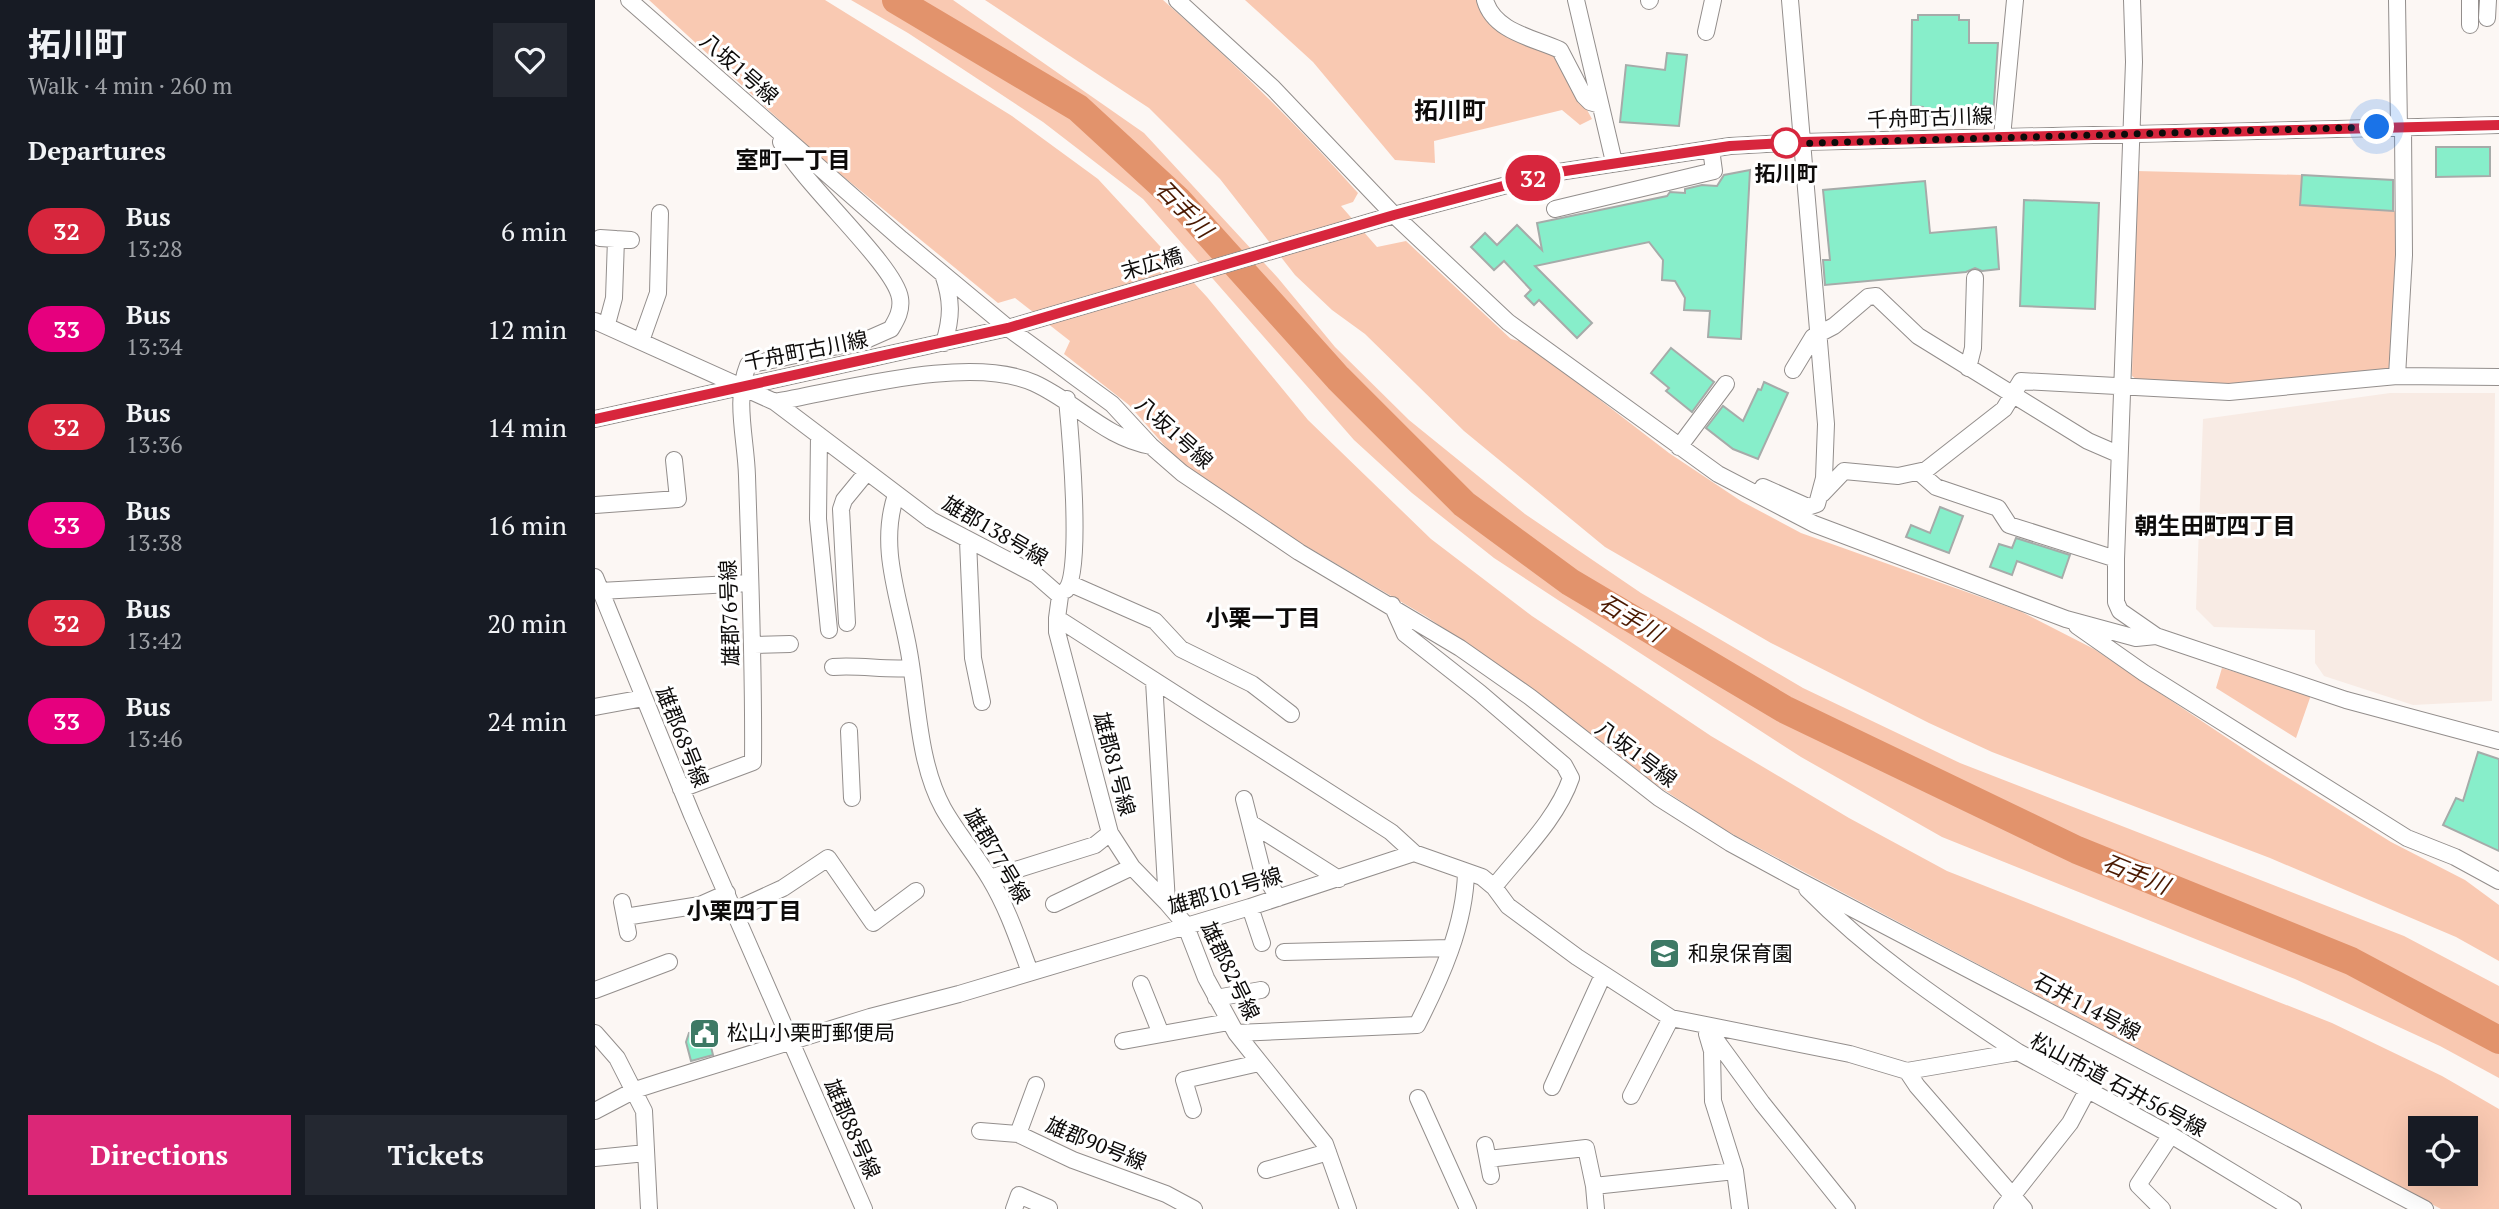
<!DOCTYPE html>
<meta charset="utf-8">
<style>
:root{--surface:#171b24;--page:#242831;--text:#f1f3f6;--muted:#9ea1a6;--accent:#db2777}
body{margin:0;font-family:"PT Serif","Noto Sans JP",serif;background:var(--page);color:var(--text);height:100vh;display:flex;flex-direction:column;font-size:26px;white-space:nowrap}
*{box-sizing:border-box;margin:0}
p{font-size:23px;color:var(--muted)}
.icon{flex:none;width:38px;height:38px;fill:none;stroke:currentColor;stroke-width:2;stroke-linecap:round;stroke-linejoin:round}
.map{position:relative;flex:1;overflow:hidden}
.side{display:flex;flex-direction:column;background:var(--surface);width:595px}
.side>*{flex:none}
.badge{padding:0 14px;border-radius:23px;font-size:24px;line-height:46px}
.fabs{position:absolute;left:1813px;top:1116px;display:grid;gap:14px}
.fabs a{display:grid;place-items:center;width:70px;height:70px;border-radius:0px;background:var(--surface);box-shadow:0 7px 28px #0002;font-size:35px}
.you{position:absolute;width:35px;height:35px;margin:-18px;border:5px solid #fff;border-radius:50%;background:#1a73e8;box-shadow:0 0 0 10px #1a73e833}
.map>.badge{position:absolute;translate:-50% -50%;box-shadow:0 0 0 4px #fff}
h2{padding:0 28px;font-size:26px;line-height:63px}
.round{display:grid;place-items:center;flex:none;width:74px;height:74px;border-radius:0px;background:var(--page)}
.headline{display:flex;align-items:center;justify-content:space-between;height:119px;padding:0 28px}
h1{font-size:33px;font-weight:700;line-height:52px}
.cta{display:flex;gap:14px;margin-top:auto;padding:14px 28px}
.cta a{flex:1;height:80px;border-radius:0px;background:var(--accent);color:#fff;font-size:28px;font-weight:700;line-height:80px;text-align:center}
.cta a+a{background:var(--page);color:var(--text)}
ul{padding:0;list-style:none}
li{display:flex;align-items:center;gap:21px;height:98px;padding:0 28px}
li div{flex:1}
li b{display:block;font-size:26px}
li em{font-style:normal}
li .badge{min-width:77px;font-weight:700;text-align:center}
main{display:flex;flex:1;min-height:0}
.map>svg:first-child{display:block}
.built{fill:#f8ebe4}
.green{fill:#f9c9b2;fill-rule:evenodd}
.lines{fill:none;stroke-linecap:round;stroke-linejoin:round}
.river{stroke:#e2936c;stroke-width:28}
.building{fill:#87eeca;stroke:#a6aba9;stroke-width:2}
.minor-casing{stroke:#938e8c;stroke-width:18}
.minor{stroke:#fff;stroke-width:16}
.line-casing{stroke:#fff;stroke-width:16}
.line{stroke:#d7263d;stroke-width:10}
.walk{stroke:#0d0b0a;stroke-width:7;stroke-dasharray:0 12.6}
.stop-dot{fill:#fff;stroke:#d7263d;stroke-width:3.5}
.labels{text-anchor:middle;stroke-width:6;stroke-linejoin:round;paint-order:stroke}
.street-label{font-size:21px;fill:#0d0b0a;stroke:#fff}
.stop-label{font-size:21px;font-weight:bold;fill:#0d0b0a;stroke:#fff}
.poi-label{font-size:21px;fill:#0d0b0a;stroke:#fff;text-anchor:start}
.neighbourhood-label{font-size:23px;font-weight:bold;fill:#0d0b0a;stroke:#fff}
.water-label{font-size:23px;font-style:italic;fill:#4a1900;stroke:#fff}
.quarter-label{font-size:24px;font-weight:bold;fill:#0d0b0a;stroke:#fff}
</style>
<main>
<section class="side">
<div class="headline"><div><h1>拓川町</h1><p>Walk · 4 min · 260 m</p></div><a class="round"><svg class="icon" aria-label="heart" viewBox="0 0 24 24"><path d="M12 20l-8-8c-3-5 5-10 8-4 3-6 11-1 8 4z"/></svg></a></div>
<h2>Departures</h2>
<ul>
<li><span class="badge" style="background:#d7263d;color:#fff">32</span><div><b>Bus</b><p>13:28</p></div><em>6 min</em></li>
<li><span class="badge" style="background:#e6007e;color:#fff">33</span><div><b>Bus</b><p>13:34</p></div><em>12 min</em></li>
<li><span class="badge" style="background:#d7263d;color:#fff">32</span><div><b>Bus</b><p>13:36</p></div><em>14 min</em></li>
<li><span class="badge" style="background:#e6007e;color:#fff">33</span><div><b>Bus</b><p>13:38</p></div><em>16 min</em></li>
<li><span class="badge" style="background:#d7263d;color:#fff">32</span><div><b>Bus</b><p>13:42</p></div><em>20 min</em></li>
<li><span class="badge" style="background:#e6007e;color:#fff">33</span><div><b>Bus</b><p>13:46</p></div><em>24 min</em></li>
</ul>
<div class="cta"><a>Directions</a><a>Tickets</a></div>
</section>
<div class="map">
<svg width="1904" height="1209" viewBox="0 0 1904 1209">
<rect width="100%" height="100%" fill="#fcf7f4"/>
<path class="built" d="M1795,393H1900L1897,701L1818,705L1729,676L1720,663V630L1619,627L1601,609L1608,419Z"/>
<path class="green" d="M54,0H230L417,116L503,179L612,297L713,420L836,539L937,616L1116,736L1254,818L1352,871L1737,1023L1847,1076L1904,1109V1209H1846L1126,828L1041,771L922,679L832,617L668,521L590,469L534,405L469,354L475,341L420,298L403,303L228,160ZM1825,1129H1871V1174H1825Z
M256,0H358L549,133L683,278L740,347L814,420L930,514L1046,593L1208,688L1365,763L1809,936L1904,986V1078L1845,1046L1700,979L1347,837L1206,757L963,600L899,558L817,493L759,440L548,199L448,122L313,33Z
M390,0H568C637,61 702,124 763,193L758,202L746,206L782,247L811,241L916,339L931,343L1074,453L1146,501L1206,533L1425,611L1499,649L1671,764L1796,842L1870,880L1904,905V961L1861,937L1675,858L1397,752L1334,723L1176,643L1010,547L869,431L770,334L737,310L700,275L625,179L554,108Z
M650,0H883L962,55L997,119L985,125L967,110L839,141L840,163L800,160L718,62Z
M1541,171L1707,175L1706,205L1804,211V257L1795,367L1790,371L1650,385L1544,381L1537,376Z
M1627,668L1716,695L1701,738L1621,688Z"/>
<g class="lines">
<path class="river" d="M301,0L483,108L584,201L743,378L869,504L975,582L1189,709L1482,850L1756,961L1904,1040"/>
</g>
<path class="building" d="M1323,15H1364V20H1374V43H1403L1398,117L1328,116V107L1316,106L1317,20H1323Z
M1072,53L1092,55L1084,126L1025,122L1031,65L1070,70Z
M1841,147H1895V176L1841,177Z
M1155,170L1146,339L1113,337L1115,311L1089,310L1090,298L1080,281L1067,280L1068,260L1054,242L940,266L997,323L982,338L944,300L939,305L930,296L936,290L909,261L899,270L876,247L890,233L902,245L922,225L947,250L942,223L1072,196L1075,192L1090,193V189L1107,185L1122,186L1129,175Z
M1707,175L1798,180V211L1705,205Z
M1330,181L1335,233L1401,227L1404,269L1387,271L1380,268L1371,272L1230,285L1228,260H1235L1228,190Z
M1429,200L1504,203L1500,309L1425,306Z
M1076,348L1119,382L1097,412L1071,391L1074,388L1056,373Z
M1169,382L1193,393L1163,459L1138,449L1111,428L1128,406L1148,421L1163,389L1166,390Z
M1345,507L1368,516L1354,553L1311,537L1316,525L1335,533Z
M1421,538L1475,555L1467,578L1422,561L1417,575L1395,567L1404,544L1417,548Z
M1883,752L1904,759V851L1848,825L1861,798L1868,801Z
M112,1030L118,1055L96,1061L91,1042L94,1033Z"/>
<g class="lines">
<defs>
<path id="minor" d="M34,0L306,239L413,328L517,404L556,446L587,473L704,552L865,648L935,697L1064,798L1135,843L1203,880L1830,1209
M582,0L678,88L799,215L913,322L1123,474L1219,524L1471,619L1541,638L1561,636
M890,0C899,32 939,38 965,50L989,96L995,102L1005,105
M981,0L1019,162
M1537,0L1539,62L1521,559V602L1525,611L1561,636L1751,700L1904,741
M1802,0L1804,128
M1054,1L1055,0
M1892,18L1893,0
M1875,25V0
M1111,32L1118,0
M1407,137L1420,0
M960,209L1119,171L1116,149
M5,238L36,240
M348,274C357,300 357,317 349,343
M0,321L180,402L336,520L441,575L465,596L462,618L796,832L819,853
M12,324L19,298L21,239
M46,341L63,293L65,213
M1373,368L1378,348L1380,278
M1198,370L1218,337L1239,326L1273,297L1281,296L1323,336L1493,441L1523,454
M1802,376L1809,255L1808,128
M180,402C250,390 375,354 439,383C481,402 510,438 556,446
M0,419L413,328L799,215L957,173L1135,146L1208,142L1904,125
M224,435L223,519L234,630
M1084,447L1131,384
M1325,473L1341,487L1403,508L1414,525L1521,559
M1168,487L1213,507L1222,504L1229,478L1231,424L1195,0
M1227,494L1249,471L1303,476L1331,470L1409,409L1426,381L1634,392L1802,376L1904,377
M301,495C283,548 305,599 314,652C323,702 323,762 348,808C362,833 381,855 395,879C413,909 423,940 435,972
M0,505L83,499L79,460
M373,541L378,658L387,702
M0,577L97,815L269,1209
M476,584L560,621L586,649L657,684L696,714
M471,590C488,572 475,430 472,399
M5,591L155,583
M462,618V632L515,833L537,867L572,903
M252,623L246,509L249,500L272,472
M1482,626L1549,673L1812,838L1860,857L1904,881
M159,645L195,644
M238,667C266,665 289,670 316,668
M559,681L572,903L590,924L611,978L641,1033L730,1144L753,1209
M0,707L49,698
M254,731L257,798
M86,789L158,762C159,666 155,572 152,476C151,439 139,400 153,365L271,340L296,329C302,319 307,310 305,298C300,265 208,184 186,142
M649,799L667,870L683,898
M657,824L744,879
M395,878L500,845L515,833
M899,887L913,906L982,957L1076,1018L1255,1054L1312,1071L1423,1052L1576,1135L1698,1209
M1212,889C1275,953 1348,1003 1423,1052
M27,902L33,933
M459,904L537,867
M655,907L667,943
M140,910L188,888L233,858L278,923L321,891
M30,917L105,905L132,893
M689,952L855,948
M546,984L566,1034
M0,990L74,962
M621,998L666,990
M1110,1025L1167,1103L1252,1209
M0,1033L22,1058L49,1111L54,1209
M641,1033L822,1025C846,978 870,925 871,872
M1112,1034L1117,1051L1118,1101L1140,1171L1145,1209
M528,1041L634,1022
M1312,1071L1322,1086L1429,1209
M957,1087L1008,975
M1036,1096L1076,1018
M823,1098L873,1209
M598,1110L589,1080L664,1063
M0,1111L40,1090L68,1081L275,1017L364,994L655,907L819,853L887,877L899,887C925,854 962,819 976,778L969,765L885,693L810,634L797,605
M385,1131L423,1134L478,1160L571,1194L599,1209
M423,1134L441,1085
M890,1145L896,1176
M0,1158L51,1153
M893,1159L991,1148L999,1186L1140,1171
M671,1170L733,1152
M999,1186L1001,1209
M419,1209L424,1195L454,1208
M1407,1209L1475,1123L1492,1091
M1567,1209L1543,1185L1576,1135"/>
</defs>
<use href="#minor" class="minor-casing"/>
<use href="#minor" class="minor"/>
</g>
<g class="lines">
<defs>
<path id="line" d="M0,419L413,328L799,215L957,173L1135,146L1208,142L1904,125"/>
</defs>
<use href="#line" class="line-casing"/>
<use href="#line" class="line"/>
<path class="walk" d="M1191,143L1184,144L1782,127"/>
</g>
<defs>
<symbol id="school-square" viewBox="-11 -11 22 22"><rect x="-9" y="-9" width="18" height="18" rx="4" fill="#3d7965" stroke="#fff"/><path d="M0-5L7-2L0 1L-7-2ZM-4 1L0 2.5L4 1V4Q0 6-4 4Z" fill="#fff"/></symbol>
<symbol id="civic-square" viewBox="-11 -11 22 22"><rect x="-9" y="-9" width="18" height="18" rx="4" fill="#3d7965" stroke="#fff"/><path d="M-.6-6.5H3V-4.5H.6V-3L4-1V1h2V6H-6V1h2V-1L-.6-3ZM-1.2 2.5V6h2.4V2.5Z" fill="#fff"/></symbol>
</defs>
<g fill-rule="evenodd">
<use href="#school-square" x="1052" y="936" width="35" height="35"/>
<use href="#civic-square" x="92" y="1016" width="35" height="35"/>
</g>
<circle class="stop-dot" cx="1191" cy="143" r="14"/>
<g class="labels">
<g class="street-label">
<text transform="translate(144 69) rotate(41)" y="7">八坂1号線</text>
<text transform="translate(1335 118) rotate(-2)" y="7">千舟町古川線</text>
<text transform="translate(557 264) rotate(-16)" y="7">末広橋</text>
<text transform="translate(211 351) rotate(-11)" y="7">千舟町古川線</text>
<text transform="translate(579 433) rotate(42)" y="7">八坂1号線</text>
<text transform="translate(400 531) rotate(30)" y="7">雄郡138号線</text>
<text transform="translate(135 613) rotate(-92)" y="7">雄郡76号線</text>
<text transform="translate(87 737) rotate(68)" y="7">雄郡68号線</text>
<text transform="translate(1041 754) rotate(37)" y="7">八坂1号線</text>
<text transform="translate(519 764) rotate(75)" y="7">雄郡81号線</text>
<text transform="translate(402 856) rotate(59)" y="7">雄郡77号線</text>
<text transform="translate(630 891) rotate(-16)" y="7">雄郡101号線</text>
<text transform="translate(635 971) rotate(64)" y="7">雄郡82号線</text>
<text transform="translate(1492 1007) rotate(28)" y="7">石井114号線</text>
<text transform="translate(1523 1085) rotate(28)" y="7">松山市道 石井56号線</text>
<text transform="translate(257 1129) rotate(66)" y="7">雄郡88号線</text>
<text transform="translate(501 1144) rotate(22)" y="7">雄郡90号線</text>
</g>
<g class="stop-label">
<text x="1191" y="181">拓川町</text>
</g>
<g class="poi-label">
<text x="1093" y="961">和泉保育園</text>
<text x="132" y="1040">松山小栗町郵便局</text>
</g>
<g class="neighbourhood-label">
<text x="198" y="168">室町一丁目</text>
<text x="1620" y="534">朝生田町四丁目</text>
<text x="668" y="626">小栗一丁目</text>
<text x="149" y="919">小栗四丁目</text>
</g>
<g class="water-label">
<text transform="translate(589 209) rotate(46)" y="8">石手川</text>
<text transform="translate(1036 618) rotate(31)" y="8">石手川</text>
<text transform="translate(1541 874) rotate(22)" y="8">石手川</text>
</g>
<g class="quarter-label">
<text x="855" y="119">拓川町</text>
</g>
</g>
</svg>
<div class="fabs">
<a><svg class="icon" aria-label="locate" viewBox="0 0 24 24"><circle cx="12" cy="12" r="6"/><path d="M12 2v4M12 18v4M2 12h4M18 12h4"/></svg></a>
</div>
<div class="you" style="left:1782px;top:127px"></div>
<b class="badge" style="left:938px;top:178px;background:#d7263d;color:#fff">32</b>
</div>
</main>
